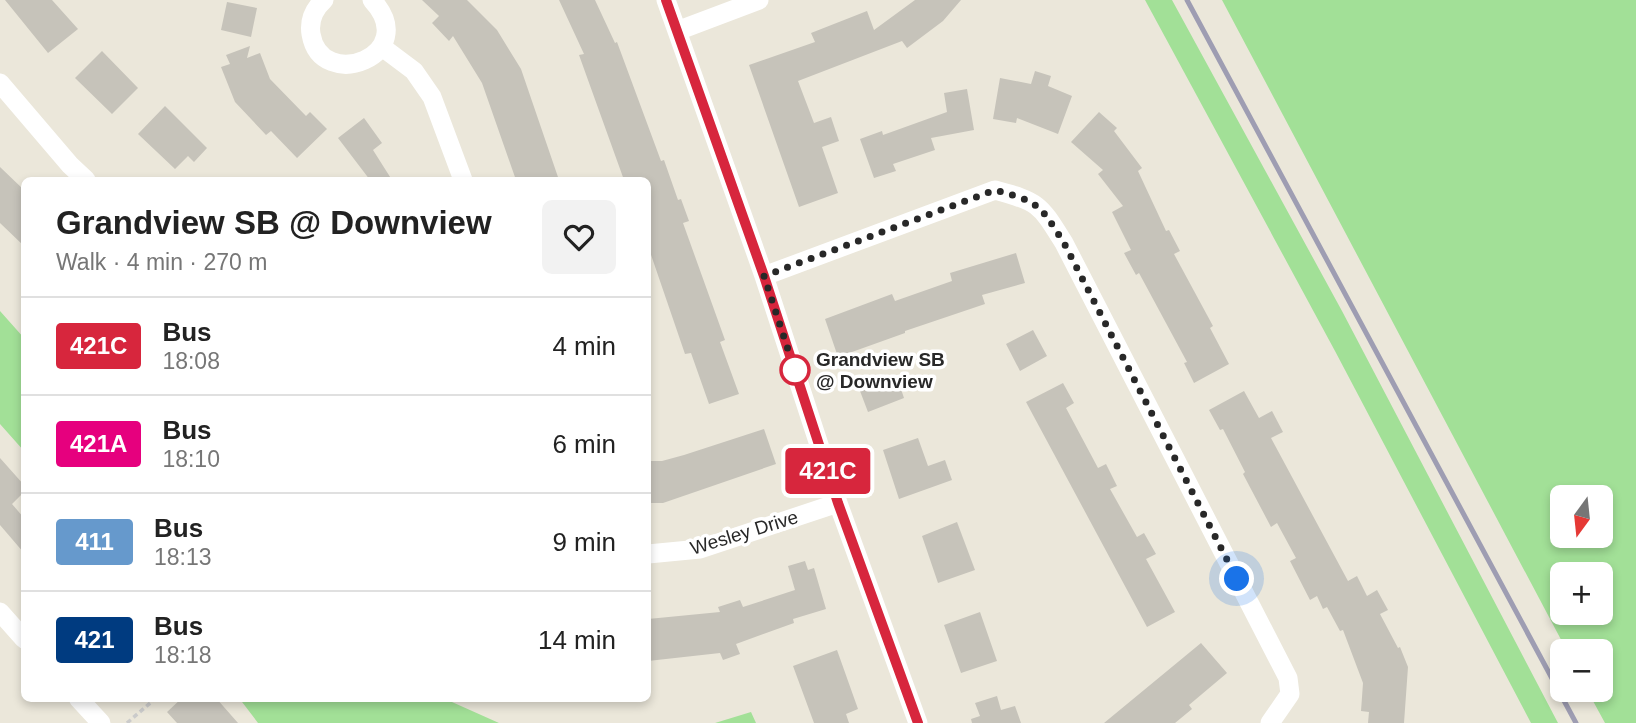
<!DOCTYPE html>
<meta charset="utf-8">
<style>
:root{--surface:#fff;--page:#f2f2f2;--text:#222;--muted:#767676;--line:#e0e0e0}
body{margin:0;font-family:Helvetica,sans-serif;background:var(--page);color:var(--text);height:100vh;display:flex;flex-direction:column;font-size:26px;white-space:nowrap}
*{box-sizing:border-box;margin:0}
p{font-size:23px;color:var(--muted)}
.icon{flex:none;width:38px;height:38px;fill:none;stroke:currentColor;stroke-width:2;stroke-linecap:round;stroke-linejoin:round}
.map{position:relative;flex:1;overflow:hidden}
.sheet{position:absolute;left:21px;top:177px;width:630px;height:525px;display:flex;flex-direction:column;background:var(--surface);border-radius:10px;box-shadow:0 4px 10px #0003}
.sheet>*{flex:none}
.badge{padding:0 14px;border-radius:5px;font-size:24px;line-height:46px}
.needle{width:46px;rotate:195deg}
.buttons{position:absolute;left:1550px;top:485px;display:grid;gap:14px}
.buttons a{display:grid;place-items:center;width:63px;height:63px;border-radius:10px;background:var(--surface);box-shadow:0 4px 10px #0003;font-size:35px}
.you{position:absolute;width:35px;height:35px;margin:-18px;border:5px solid #fff;border-radius:50%;background:#1a73e8;box-shadow:0 0 0 10px #1a73e833}
.map>.badge{position:absolute;translate:-50% -50%;box-shadow:0 0 0 4px #fff}
.round{display:grid;place-items:center;flex:none;width:74px;height:74px;border-radius:10px;background:var(--page)}
.summary{display:flex;align-items:center;justify-content:space-between;height:119px;padding:0 35px}
h1{font-size:33px;font-weight:700;line-height:52px}
ul{padding:0;list-style:none}
li{display:flex;align-items:center;gap:21px;height:98px;padding:0 35px;border-top:2px solid var(--line)}
li div{flex:1}
li b{display:block;font-size:26px}
li em{font-style:normal}
li .badge{min-width:77px;font-weight:700;text-align:center}
.map>svg:first-child{display:block}
.green{fill:#a2e097;fill-rule:evenodd}
.building{fill:#c6c3ba}
.lines{fill:none;stroke-linecap:round;stroke-linejoin:round}
.path{stroke:#cbcbcb;stroke-width:3.5;stroke-dasharray:5 3.5;stroke-linecap:butt}
.street{stroke:#fff;stroke-width:19}
.rail{stroke:#9e9db2;stroke-width:5}
.line-casing{stroke:#fff;stroke-width:16}
.line{stroke:#d7263d;stroke-width:10}
.walk{stroke:#282828;stroke-width:7;stroke-dasharray:0 12.6}
.stop-dot{fill:#fff;stroke:#d7263d;stroke-width:3.5}
.labels{text-anchor:middle;stroke-width:7;stroke-linejoin:round;paint-order:stroke}
.stop-label{font-size:19px;font-weight:bold;fill:#282828;stroke:#fff;text-anchor:start}
.street-label{font-size:19px;fill:#282828;stroke:#fff}
</style>
<div class="map">
<svg width="1636" height="723" viewBox="0 0 1636 723">
<rect width="100%" height="100%" fill="#ebe7da"/>
<path class="green" d="M1145,0H1172L1342,311L1558,723H1531L1335,351Z
M1222,0H1636V723H1605L1587,690H1601V651H1567ZM1601,497V536H1563V497ZM1563,574H1601V612H1563Z
M0,311L24,338V451L0,424Z
M239,698H443L499,723H258Z
M751,712L756,723H715Z"/>
<path class="building" d="M5,0H52L78,29L48,53Z
M422,0H467L497,30L521,69L559,180H516L482,83L453,36L449,41L432,23L439,16Z
M559,0H595L615,43L617,42L661,161L664,160L678,200L681,199L689,221L683,223L725,340L720,342L739,394L709,404L691,353L685,354L648,246V180H624L579,55L584,54Z
M915,0H961L943,21L907,48L902,41L798,81L814,123L831,117L839,141L822,147L838,193L799,207L749,65L815,42L811,33L867,11L874,30Z
M227,2L257,8L251,37L221,30Z
M250,46L247,58L260,53L270,79L306,116L310,112L327,129L297,158L271,131L266,135L235,102L221,67L230,64L226,55Z
M102,51L138,88L112,114L75,78Z
M1035,71L1051,76L1048,86L1072,96L1058,134L1017,118L1016,123L993,119L1000,78L1031,84Z
M967,89L974,130L931,138L935,150L893,164L896,171L874,178L860,139L882,131L883,135L947,112L944,93Z
M165,106L207,148L194,162L188,156L175,169L138,134Z
M1099,112L1117,128L1114,131L1142,168L1138,171L1166,231L1169,230L1180,251L1174,254L1213,326L1210,328L1229,364L1194,383L1184,363L1187,362L1139,273L1136,275L1124,253L1131,250L1112,212L1123,206L1098,174L1103,170L1071,142Z
M364,118L382,143L373,150L392,180H370L338,138Z
M0,167L24,190V246L0,223Z
M1016,253L1025,283L982,295L985,304L905,331V333L838,357L825,319L892,294L895,301L952,281L950,273Z
M1033,330L1047,356L1020,371L1006,344Z
M897,377L904,398L868,412L860,391Z
M1063,383L1074,403L1066,408L1098,468L1106,464L1117,486L1110,489L1137,537L1144,533L1156,554L1146,559L1175,612L1147,627L1026,402Z
M1244,391L1259,418L1272,411L1283,432L1271,438L1348,581L1357,576L1367,596L1377,590L1388,610L1380,614L1398,648L1400,647L1408,667L1404,723H1368L1369,712L1361,711L1363,683L1343,630L1340,631L1327,607L1323,609L1317,596L1310,600L1290,561L1296,558L1277,523L1271,527L1243,474L1245,472L1223,429L1220,430L1209,410Z
M764,429L776,464L663,503H648L649,461H662L684,455Z
M918,438L928,466L945,460L952,480L899,499L883,450Z
M0,458L24,485V492L12,504L24,518V553L0,525Z
M957,522L975,570L938,583L922,536Z
M805,561L808,570L814,568L826,609L793,619L794,623L736,644L740,654L723,660L720,653L648,661V619L720,612L718,607L740,600L743,607L795,590L788,566Z
M980,612L997,661L961,673L944,625Z
M1201,643L1227,673L1189,705L1192,709L1175,723H1104Z
M837,650L858,709L846,714L849,723H814L793,666Z
M997,696L1001,710L1015,706L1021,723H972L971,719L980,716L975,703Z
M182,698H216L238,723H177L167,712Z"/>
<g class="lines">
<path class="path" d="M127,723L156,698"/>
<path class="street" d="M324,0C314,9 309,21 311,34C321,94 423,55 372,0
M666,0L764,276L838,503L918,723
M677,31L759,0
M382,47L414,71L432,97L463,180
M0,83L70,165L86,180
M764,276L995,190C1040,202 1040,205 1064,243L1288,678L1290,694L1270,723
M648,554L700,549L838,503
M0,612L24,639
M78,698L101,723"/>
<path class="rail" d="M1187,0L1576,723"/>
</g>
<g class="lines">
<defs>
<path id="line" d="M666,0L764,276L838,503L918,723"/>
</defs>
<use href="#line" class="line-casing"/>
<use href="#line" class="line"/>
<path class="walk" d="M795,370L797,377L764,276L995,190C1040,202 1040,205 1064,243L1237,579"/>
</g>
<circle class="stop-dot" cx="795" cy="370" r="14"/>
<g class="labels">
<g class="stop-label">
<text x="816" y="366">Grandview SB<tspan x="816" dy="22">@ Downview</tspan></text>
</g>
<g class="street-label">
<text transform="translate(744 532) rotate(-17)" y="7">Wesley Drive</text>
</g>
</g>
</svg>
<div class="buttons">
<a><svg class="needle" viewBox="-14 -14 28 28"><path d="M0-13l5 13h-10z" fill="#e53935"/><path d="M0 13l5-13h-10z" fill="#767676"/></svg></a>
<a>+</a>
<a>−</a>
</div>
<div class="you" style="left:1237px;top:579px"></div>
<b class="badge" style="left:828px;top:471px;background:#d7263d;color:#fff">421C</b>
<section class="sheet">
<div class="summary"><div><h1>Grandview SB @ Downview</h1><p>Walk · 4 min · 270 m</p></div><a class="round"><svg class="icon" aria-label="heart" viewBox="0 0 24 24"><path d="M12 20l-8-8c-3-5 5-10 8-4 3-6 11-1 8 4z"/></svg></a></div>
<ul>
<li><span class="badge" style="background:#d7263d;color:#fff">421C</span><div><b>Bus</b><p>18:08</p></div><em>4 min</em></li>
<li><span class="badge" style="background:#e6007e;color:#fff">421A</span><div><b>Bus</b><p>18:10</p></div><em>6 min</em></li>
<li><span class="badge" style="background:#69c;color:#fff">411</span><div><b>Bus</b><p>18:13</p></div><em>9 min</em></li>
<li><span class="badge" style="background:#003b80;color:#fff">421</span><div><b>Bus</b><p>18:18</p></div><em>14 min</em></li>
</ul>
</section>
</div>
